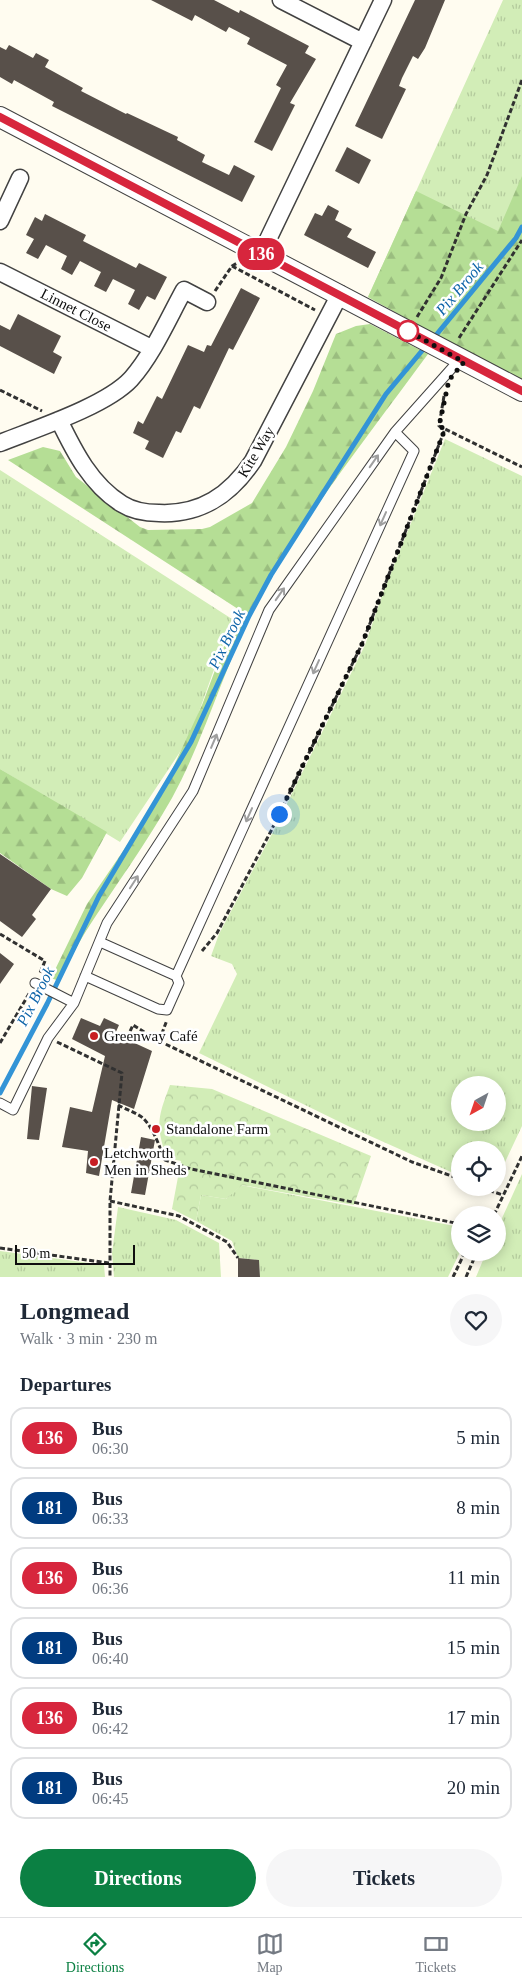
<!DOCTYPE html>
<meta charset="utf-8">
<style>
:root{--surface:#fff;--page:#f6f6f7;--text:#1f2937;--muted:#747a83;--line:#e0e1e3;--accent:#0b8043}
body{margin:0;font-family:"Times New Roman",serif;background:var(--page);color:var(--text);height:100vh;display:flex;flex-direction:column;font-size:19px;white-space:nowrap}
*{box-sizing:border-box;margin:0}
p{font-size:16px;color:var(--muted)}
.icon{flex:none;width:28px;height:28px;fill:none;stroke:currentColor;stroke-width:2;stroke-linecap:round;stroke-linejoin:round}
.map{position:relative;height:1277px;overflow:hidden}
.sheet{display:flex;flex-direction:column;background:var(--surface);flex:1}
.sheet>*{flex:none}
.badge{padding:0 10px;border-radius:16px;font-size:18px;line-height:32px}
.needle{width:32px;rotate:220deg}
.controls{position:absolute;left:451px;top:1076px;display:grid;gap:10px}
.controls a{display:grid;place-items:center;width:55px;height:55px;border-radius:50%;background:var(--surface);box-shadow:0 2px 12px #0003;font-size:25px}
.scale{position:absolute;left:15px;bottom:12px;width:120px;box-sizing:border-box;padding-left:5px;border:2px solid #0f0f0f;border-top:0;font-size:14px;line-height:18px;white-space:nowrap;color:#0f0f0f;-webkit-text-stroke:4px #fff;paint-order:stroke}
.you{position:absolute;width:25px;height:25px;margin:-12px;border:4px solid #fff;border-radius:50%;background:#1a73e8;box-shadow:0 0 0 8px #1a73e833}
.map>.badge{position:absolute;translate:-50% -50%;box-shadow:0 0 0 2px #fff}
h2{padding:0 20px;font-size:19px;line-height:45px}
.round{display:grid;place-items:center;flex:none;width:52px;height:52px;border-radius:26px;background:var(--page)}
.overview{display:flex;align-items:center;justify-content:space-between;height:85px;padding:0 20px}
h1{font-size:24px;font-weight:700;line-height:38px}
.primary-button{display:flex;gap:10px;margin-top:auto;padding:10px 20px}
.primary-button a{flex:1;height:58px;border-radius:30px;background:var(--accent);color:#fff;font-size:20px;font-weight:700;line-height:58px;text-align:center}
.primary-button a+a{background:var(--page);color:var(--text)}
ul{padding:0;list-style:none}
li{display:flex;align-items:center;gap:15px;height:62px;margin:0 10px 8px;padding:0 10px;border:2px solid var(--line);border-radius:15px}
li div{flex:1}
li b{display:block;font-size:19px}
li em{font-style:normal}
li .badge{min-width:55px;font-weight:700;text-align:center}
.tab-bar{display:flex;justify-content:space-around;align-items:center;height:70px;border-top:1px solid var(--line);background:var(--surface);font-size:14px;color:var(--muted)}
.tab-bar a{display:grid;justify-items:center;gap:2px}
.tab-bar .selected{color:var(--accent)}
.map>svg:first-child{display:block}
.grass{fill:url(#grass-tufts);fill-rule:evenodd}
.forest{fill:url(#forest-firs)}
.park{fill:url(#park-crowns)}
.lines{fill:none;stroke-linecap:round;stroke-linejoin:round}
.stream{stroke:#3394d6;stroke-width:5}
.building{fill:#58504a}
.service-casing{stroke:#424242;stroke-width:11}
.minor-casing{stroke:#424242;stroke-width:19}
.tertiary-casing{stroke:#424242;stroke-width:22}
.path{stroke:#313131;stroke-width:3;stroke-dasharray:5 2.5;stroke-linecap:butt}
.service{stroke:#fff;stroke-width:9}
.minor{stroke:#fff;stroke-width:16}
.tertiary{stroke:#fff;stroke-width:20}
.oneway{stroke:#9f9f9f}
.line-casing{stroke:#fff;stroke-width:11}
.line{stroke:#d7263d;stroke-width:8}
.walk{stroke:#0f0f0f;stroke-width:5;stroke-dasharray:0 9}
.stop-dot{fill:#fff;stroke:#d7263d;stroke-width:2.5}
.poi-dot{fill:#c81d23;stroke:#fff;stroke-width:2}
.labels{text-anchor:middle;stroke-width:5;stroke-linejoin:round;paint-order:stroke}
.street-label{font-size:15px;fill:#0f0f0f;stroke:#fff}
.poi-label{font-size:15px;fill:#0f0f0f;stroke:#fff;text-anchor:start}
.water-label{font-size:16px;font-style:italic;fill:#0f65a9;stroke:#fff}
</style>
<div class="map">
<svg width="522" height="1277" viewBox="0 0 522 1277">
<defs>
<pattern id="grass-tufts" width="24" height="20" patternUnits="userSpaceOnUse" patternTransform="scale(1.25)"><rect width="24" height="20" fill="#d2edb7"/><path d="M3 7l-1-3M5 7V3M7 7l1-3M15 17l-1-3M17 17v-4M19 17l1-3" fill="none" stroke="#b3ca9c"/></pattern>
<pattern id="forest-firs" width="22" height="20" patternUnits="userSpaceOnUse" patternTransform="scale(1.25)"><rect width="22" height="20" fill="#b5de95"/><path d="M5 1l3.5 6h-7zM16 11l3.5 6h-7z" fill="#9abd7f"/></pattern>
<pattern id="park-crowns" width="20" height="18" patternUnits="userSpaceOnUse" patternTransform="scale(1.25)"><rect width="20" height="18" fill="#d2edb7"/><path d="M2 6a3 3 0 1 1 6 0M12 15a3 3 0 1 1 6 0" fill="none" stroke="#b3ca9c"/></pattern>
</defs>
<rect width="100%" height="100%" fill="#fffcf0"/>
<path class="grass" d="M503,0H522V382L368,297Z
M445,439L522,476V1126L498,1177V1150H460L451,1172L350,1127L199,1053L237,974L232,964L211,956L219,934L273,832L365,645L384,590ZM460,1085H498V1122H460Z
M0,470L232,619L190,737L120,842L0,769Z
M522,1174V1277H476L486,1253L498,1252V1227Z
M241,1185L460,1227V1252L448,1277H260L259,1260L238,1258L232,1241L196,1221L201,1195L226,1199Z
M118,1207L176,1220L219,1243L221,1277H114L112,1253Z
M0,1251L104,1265L105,1277H0Z"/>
<path class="forest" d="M522,176V382L368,297L416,191L498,231Z
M370,324L428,354C374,428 316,501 269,580C229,649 210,728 172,798C146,844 115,886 86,931C76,947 68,964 59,981L51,978L87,904L136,832L171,772L202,705L238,609L8,460L43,447L60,451L76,477L140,527L148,530L202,529L210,527L252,503L286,447L313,391L336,334L356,326Z
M0,769L107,832L82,878L67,896L51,889L0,853Z"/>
<path class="park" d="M170,1085L212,1089L371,1156L354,1205L242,1185L226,1199L201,1195L196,1221L172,1209L181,1161L167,1158C155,1125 158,1117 170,1085Z"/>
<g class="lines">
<path class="stream" d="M432,340L516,238L522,227
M0,1093L47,1004L99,896L191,742L249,616L271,575L386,394L426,346"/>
</g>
<path class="building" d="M151,0H214L239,13L240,10L309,46L305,53L316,59L290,103L295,105L272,151L254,142L281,88L276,85L287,65L247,44L250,38L229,27L226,32L195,15L192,21Z
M415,0H445L425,48L418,59L413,56L402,78L399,86L406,89L382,139L355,126Z
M9,45L33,58L36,53L49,60L45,67L83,88L81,91L126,114L127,113L178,137L177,140L205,155L202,162L229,175L234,165L255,176L242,202L52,106L54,102L14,80L12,84L0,77V47L6,50Z
M347,147L371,160L359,184L335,171Z
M328,205L339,211L335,220L352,229L347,237L376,252L368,268L304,235L315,213L322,216Z
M45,214L86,235L83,241L136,268L139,263L167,277L155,300L147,296L139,310L128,304L135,290L113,279L106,292L94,286L101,272L80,261L72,275L61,269L67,256L46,245L38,259L26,253L34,239L26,235L35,217L42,221Z
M241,288L260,298L233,350L229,348L200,409L194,406L181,433L176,431L163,458L145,449L149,441L133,433L138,421L143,424L157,396L162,399L188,345L204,352L207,345L211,346Z
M18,314L61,336L53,352L62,357L54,374L0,346V325L10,330Z
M0,854L51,889L32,915L36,919L22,937L0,921Z
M0,953L14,964L0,984Z
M81,1018L100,1026L104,1018L119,1025L115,1034L152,1051L134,1109L112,1100L99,1176L86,1173L88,1151L62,1147L70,1107L92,1112L105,1056L72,1039Z
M32,1086L47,1088L39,1140L27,1139Z
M141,1137L155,1140L145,1195L131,1193Z
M238,1258L259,1260L260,1277H238Z"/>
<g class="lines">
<defs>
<path id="service" d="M85,976L158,1009L167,1010L179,983L176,976L100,942
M176,976L414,451L395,432
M35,983L74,1003
M0,1103L13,1110L48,1038L74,1003L107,923L193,791L269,610L395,432L460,359"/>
<path id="minor" d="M281,0L363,42
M0,221L20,178
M261,254L383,0
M0,272L151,348
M59,420C74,451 91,485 122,504C133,511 146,513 159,513C201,515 230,495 253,461L340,294
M0,443C35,429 106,406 131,379C153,354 168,319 184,290L207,302"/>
<path id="tertiary" d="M0,117L522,391"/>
</defs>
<use href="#service" class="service-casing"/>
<use href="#minor" class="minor-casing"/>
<use href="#tertiary" class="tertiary-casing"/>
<path class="path" d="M232,266L315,310
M215,291L232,266L239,262
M417,317L441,278L466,214L487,175L522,80
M459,338L522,240
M0,390L42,411
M444,396L439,426L522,467
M0,934L45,961L40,973
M202,951L217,933L271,831L362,644L445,429
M127,1038L133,1025L159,1041L167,1020
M159,1041L412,1162L460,1179
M57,1042L122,1073L110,1201V1277
M0,1043L30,992
M118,1105C125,1109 137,1113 143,1118C154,1129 159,1146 165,1160L191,1169L460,1224
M482,1188L503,1195
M110,1201L179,1216L227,1242L238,1258
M494,1215L522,1156
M0,1248L109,1263
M453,1277L465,1252
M466,1277L477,1252"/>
<use href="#service" class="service"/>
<use href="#minor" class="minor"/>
<use href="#tertiary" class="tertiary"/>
</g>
<defs><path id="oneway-shaft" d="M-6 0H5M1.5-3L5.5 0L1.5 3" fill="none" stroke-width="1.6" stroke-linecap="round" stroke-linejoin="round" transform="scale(1.25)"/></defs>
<g class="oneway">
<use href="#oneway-shaft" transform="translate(374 461) rotate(-55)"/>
<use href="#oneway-shaft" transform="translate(383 519) rotate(114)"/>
<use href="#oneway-shaft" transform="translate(280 594) rotate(-55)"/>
<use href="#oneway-shaft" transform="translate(316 667) rotate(114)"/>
<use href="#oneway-shaft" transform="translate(214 741) rotate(-67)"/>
<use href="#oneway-shaft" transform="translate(249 815) rotate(114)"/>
<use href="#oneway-shaft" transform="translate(134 882) rotate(-57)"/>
</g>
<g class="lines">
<defs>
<path id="line" d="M0,117L522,391"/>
</defs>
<use href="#line" class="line-casing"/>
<use href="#line" class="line"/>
<path class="walk" d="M279,814L362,644L445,429L439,426L449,380L464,362L408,331"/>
</g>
<circle class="stop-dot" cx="408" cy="331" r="10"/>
<g class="poi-dot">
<circle cx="94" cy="1036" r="5"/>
<circle cx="156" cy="1129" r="5"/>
<circle cx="94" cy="1162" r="5"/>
</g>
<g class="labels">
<g class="street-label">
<text transform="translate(76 310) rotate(27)" y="5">Linnet Close</text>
<text transform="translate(256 452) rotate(-59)" y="5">Kite Way</text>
</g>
<g class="poi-label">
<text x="104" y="1041">Greenway Café</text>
<text x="166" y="1134">Standalone Farm</text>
<text x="104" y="1158">Letchworth<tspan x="104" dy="17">Men in Sheds</tspan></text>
</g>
<g class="water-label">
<text transform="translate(459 288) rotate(-50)" y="6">Pix Brook</text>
<text transform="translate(226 639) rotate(-64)" y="6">Pix Brook</text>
<text transform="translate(35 996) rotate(-63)" y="6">Pix Brook</text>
</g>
</g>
</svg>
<div class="controls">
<a><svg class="needle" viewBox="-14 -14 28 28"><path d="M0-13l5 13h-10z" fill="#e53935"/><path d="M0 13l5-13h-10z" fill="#747a83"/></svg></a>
<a><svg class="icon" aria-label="locate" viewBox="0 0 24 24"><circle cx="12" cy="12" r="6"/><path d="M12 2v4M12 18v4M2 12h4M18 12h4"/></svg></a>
<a><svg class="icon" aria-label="layers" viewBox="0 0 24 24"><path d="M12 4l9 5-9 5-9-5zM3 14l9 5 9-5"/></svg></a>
</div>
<div class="scale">50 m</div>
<div class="you" style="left:279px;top:814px"></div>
<b class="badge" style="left:261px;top:254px;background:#d7263d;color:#fff">136</b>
</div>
<section class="sheet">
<div class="overview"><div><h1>Longmead</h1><p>Walk · 3 min · 230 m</p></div><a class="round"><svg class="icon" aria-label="heart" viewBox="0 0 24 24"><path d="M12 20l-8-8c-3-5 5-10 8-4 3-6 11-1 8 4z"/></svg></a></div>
<h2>Departures</h2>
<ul>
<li><span class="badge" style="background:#d7263d;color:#fff">136</span><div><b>Bus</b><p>06:30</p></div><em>5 min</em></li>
<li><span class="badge" style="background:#003b80;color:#fff">181</span><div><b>Bus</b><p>06:33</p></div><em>8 min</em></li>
<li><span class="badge" style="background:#d7263d;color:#fff">136</span><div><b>Bus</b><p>06:36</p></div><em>11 min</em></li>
<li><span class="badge" style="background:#003b80;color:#fff">181</span><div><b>Bus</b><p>06:40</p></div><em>15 min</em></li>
<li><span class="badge" style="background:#d7263d;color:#fff">136</span><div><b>Bus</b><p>06:42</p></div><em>17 min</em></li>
<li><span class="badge" style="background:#003b80;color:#fff">181</span><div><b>Bus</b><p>06:45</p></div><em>20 min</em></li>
</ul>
<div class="primary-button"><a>Directions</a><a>Tickets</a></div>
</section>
<nav class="tab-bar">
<a class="selected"><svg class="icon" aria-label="directions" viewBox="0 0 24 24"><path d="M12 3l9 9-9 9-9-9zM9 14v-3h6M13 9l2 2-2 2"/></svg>Directions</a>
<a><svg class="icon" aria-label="map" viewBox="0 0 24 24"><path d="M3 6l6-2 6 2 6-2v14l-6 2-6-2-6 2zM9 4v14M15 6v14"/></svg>Map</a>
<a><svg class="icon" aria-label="tickets" viewBox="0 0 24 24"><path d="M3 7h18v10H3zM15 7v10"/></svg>Tickets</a>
</nav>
